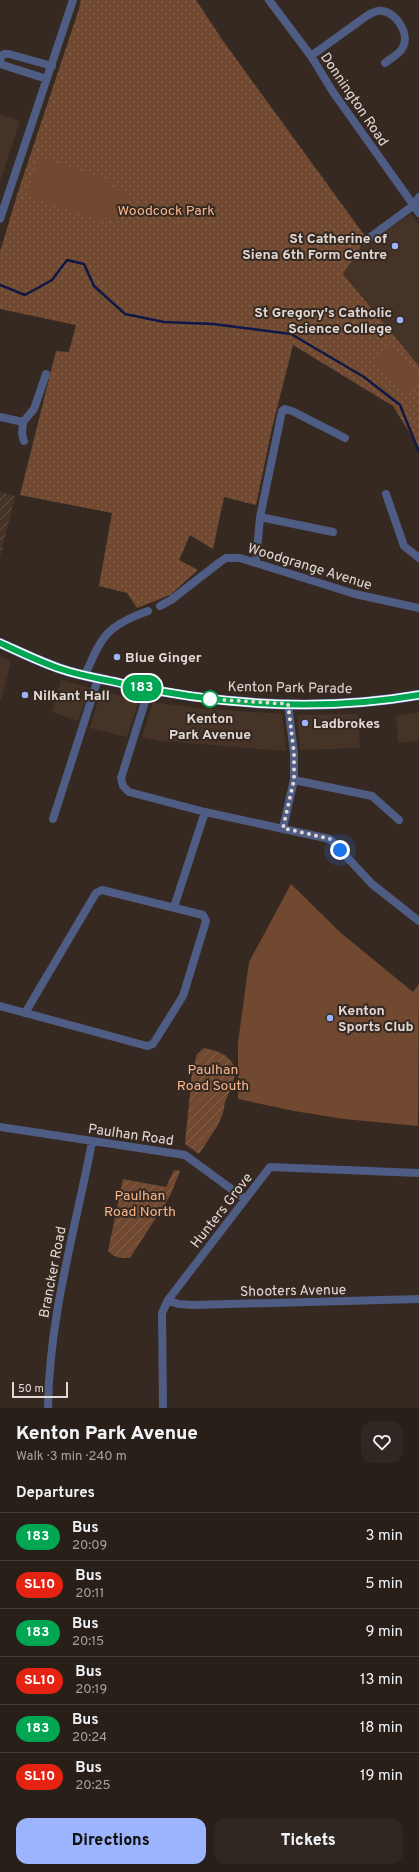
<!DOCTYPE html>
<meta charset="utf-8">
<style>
:root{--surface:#281f19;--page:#302722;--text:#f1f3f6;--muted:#a5a2a2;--line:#443d38;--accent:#9cb4fd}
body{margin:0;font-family:Overpass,sans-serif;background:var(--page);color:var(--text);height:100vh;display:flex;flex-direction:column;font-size:15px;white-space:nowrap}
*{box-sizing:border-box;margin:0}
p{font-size:13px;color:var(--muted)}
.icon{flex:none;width:22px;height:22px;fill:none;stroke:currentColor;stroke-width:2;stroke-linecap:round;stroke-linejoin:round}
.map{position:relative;height:1408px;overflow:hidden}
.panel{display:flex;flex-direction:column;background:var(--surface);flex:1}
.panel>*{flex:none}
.badge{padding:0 8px;border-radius:13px;font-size:14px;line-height:26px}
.scale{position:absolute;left:12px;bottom:10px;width:56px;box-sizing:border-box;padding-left:4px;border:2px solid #e2d9d4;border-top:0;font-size:11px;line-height:14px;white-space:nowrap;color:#e2d9d4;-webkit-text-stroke:3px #362921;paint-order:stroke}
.you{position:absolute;width:20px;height:20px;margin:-10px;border:3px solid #fff;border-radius:50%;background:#1a73e8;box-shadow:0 0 0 6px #1a73e833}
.map>.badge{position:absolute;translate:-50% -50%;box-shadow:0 0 0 2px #fff}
h2{padding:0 16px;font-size:15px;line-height:36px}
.round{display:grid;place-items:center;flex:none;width:42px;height:42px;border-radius:12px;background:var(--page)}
.overview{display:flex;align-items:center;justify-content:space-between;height:68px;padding:0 16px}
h1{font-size:19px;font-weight:800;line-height:30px}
.primary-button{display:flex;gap:8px;margin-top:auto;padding:8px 16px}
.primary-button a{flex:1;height:46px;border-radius:12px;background:var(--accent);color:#111;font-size:16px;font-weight:800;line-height:46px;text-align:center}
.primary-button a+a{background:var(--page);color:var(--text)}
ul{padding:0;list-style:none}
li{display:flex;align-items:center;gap:12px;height:48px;padding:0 16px;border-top:1px solid var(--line)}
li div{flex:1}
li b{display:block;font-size:15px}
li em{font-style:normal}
li .badge{min-width:44px;font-weight:700;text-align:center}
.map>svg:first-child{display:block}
.built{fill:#463328}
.industrial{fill:url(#industrial-furrows)}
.park{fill:url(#park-dots)}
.garden{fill:url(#garden-furrows)}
.pitch{fill:#704930}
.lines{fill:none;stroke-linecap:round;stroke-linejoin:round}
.stream{stroke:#0e1746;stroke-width:2.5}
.street{stroke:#4f5c84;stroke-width:8}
.primary{stroke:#7089db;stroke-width:10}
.line-casing{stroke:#fff;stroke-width:9}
.line{stroke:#00a651;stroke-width:6}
.walk{stroke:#e2d9d4;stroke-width:4;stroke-dasharray:0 7.2}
.poi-dot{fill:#9cb4fd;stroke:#362921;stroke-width:1.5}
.stop-dot{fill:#fff;stroke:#00a651;stroke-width:2}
.labels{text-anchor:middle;stroke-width:4;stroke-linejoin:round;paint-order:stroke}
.street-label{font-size:14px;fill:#e2d9d4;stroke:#362921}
.park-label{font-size:14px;fill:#f7b58d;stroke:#362921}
.poi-label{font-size:14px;font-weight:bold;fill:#e2d9d4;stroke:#362921;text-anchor:start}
.stop-label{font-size:14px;font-weight:bold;fill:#e2d9d4;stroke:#362921}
</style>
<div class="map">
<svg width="419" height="1408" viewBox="0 0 419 1408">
<defs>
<pattern id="industrial-furrows" width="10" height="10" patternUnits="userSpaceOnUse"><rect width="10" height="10" fill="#463328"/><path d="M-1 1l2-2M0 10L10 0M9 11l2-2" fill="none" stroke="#605046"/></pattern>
<pattern id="park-dots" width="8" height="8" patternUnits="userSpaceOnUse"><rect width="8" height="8" fill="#704930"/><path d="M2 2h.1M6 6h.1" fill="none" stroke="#84634d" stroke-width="1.8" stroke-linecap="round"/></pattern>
<pattern id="garden-furrows" width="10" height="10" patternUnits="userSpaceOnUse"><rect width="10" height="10" fill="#704930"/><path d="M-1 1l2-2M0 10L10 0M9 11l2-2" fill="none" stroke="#84634d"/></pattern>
</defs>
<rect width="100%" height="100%" fill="#362921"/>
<path class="built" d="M0,114L20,121L0,182Z
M411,214L419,225V366L343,274L360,248Z
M0,656L11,661L1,701L0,700Z
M61,680L90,688L78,721L52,712Z
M101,691L139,700L127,737L90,728Z
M153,702L197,708L282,714L286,751L160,741L142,737Z
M419,712V740L398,743L396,716Z
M358,714L360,748L300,750L297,715Z"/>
<path class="industrial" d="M0,492L15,496L0,557Z"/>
<path class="park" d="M81,0H196L221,38L365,236L360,248L343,274L419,366V448L393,406L293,345L272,428L256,505L224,497L213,549L190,535L179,560L198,570L170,595L137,608L127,593L99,586L112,513L20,495L56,351L69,352L76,325L0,309V252L17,195L79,9Z"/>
<path class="garden" d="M204,1048C221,1052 226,1053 236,1068L233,1084L225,1102L223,1113L218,1125L199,1154L185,1144L192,1072L197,1054Z
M174,1170L180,1171L170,1196L130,1258C121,1258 114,1258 108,1251L123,1179L166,1187Z"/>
<path class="pitch" d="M39,157L113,182L111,187L129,193L119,222L102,217L100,221L27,196Z
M387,346L419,371V378L408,392L372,364Z
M291,884L341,933L413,992L419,984L418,1126L344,1119L294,1111L238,1099V1043L249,962Z"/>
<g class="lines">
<path class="stream" d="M0,285L25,295L52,280L67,260L84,264L94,286L125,314L164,322L213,324L291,334L364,377L400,405L419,452"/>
<path class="street" d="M269,0L311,56L333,92L419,213
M311,56L368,15C372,13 377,10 382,11C396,12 410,34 403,47C400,54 391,58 385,63
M0,57L4,54H9L52,66
M0,58L1,64L6,66L47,79
M0,219L73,0
M365,241L414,205L419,197
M0,417L23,422
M24,441L22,434L23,422L34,409L46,374
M386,494L404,546L419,558
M260,517L333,532
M256,562L260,517L282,411L285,409L292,411L345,438
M160,606L171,600L220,562L226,558H240L355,594L419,608
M85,675C102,636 106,626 148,611
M149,689L121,778L123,786L129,792L205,812L330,839L372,884L419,921
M294,780L372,796L399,820
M53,819L98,679
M283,828L294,780V753L288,704
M174,907L205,812
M0,1006L147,1046L153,1044L183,996L206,921L203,915L102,890L96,893L25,1013
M0,1127L185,1155L245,1199
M168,1300L178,1304L194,1305L419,1299
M48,1408C49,1317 75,1231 92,1142
M163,1408L162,1313L168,1300L270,1167L419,1173"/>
<path class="primary" d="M0,643C20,652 40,662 61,669C81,676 103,679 124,684C220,705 322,712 419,695"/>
</g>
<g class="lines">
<defs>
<path id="line" d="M0,643C20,652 40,662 61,669C81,676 103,679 124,684C220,705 321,712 419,695"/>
</defs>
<use href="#line" class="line-casing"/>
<use href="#line" class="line"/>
<path class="walk" d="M210,699L288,704L294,753V780L283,828L330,839L340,850"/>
</g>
<g class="poi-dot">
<circle cx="395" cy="246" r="4"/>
<circle cx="400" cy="320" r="4"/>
<circle cx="117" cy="657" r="4"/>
<circle cx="25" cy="695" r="4"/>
<circle cx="305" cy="723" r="4"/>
<circle cx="330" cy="1018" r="4"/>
</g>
<circle class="stop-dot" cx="210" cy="699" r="8"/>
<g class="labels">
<g class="street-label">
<text transform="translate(355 99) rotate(56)" y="5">Donnington Road</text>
<text transform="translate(310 566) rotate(17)" y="5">Woodgrange Avenue</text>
<text transform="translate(290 687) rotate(1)" y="5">Kenton Park Parade</text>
<text transform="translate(131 1134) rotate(8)" y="5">Paulhan Road</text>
<text transform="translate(221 1210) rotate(-52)" y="5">Hunters Grove</text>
<text transform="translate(52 1272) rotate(-79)" y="5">Brancker Road</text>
<text transform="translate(293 1290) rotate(-1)" y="5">Shooters Avenue</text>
</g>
<g class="park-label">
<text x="166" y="215">Woodcock Park</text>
<text x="213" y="1074">Paulhan<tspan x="213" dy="16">Road South</tspan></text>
<text x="140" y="1200">Paulhan<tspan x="140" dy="16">Road North</tspan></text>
</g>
<g class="poi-label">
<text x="387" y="243" text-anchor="end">St Catherine of<tspan x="387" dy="16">Siena 6th Form Centre</tspan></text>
<text x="392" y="317" text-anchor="end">St Gregory's Catholic<tspan x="392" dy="16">Science College</tspan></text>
<text x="125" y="662">Blue Ginger</text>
<text x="33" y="700">Nilkant Hall</text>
<text x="313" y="728">Ladbrokes</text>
<text x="338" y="1015">Kenton<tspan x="338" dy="16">Sports Club</tspan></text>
</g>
<g class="stop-label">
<text x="210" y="723">Kenton<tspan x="210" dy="16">Park Avenue</tspan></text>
</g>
</g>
</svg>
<div class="scale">50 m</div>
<div class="you" style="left:340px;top:850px"></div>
<b class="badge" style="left:142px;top:688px;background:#00a651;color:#fff">183</b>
</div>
<section class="panel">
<div class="overview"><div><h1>Kenton Park Avenue</h1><p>Walk · 3 min · 240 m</p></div><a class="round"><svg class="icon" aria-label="heart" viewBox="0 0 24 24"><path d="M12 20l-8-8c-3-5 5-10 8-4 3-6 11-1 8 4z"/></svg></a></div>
<h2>Departures</h2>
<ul>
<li><span class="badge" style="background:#00a651;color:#fff">183</span><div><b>Bus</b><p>20:09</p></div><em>3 min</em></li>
<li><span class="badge" style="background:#e42313;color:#fff">SL10</span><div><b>Bus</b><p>20:11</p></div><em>5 min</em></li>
<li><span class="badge" style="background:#00a651;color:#fff">183</span><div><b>Bus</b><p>20:15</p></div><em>9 min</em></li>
<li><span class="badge" style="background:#e42313;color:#fff">SL10</span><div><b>Bus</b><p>20:19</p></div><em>13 min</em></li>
<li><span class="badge" style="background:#00a651;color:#fff">183</span><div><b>Bus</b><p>20:24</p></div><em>18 min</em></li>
<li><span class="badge" style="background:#e42313;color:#fff">SL10</span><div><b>Bus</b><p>20:25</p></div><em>19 min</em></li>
</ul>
<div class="primary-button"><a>Directions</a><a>Tickets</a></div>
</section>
